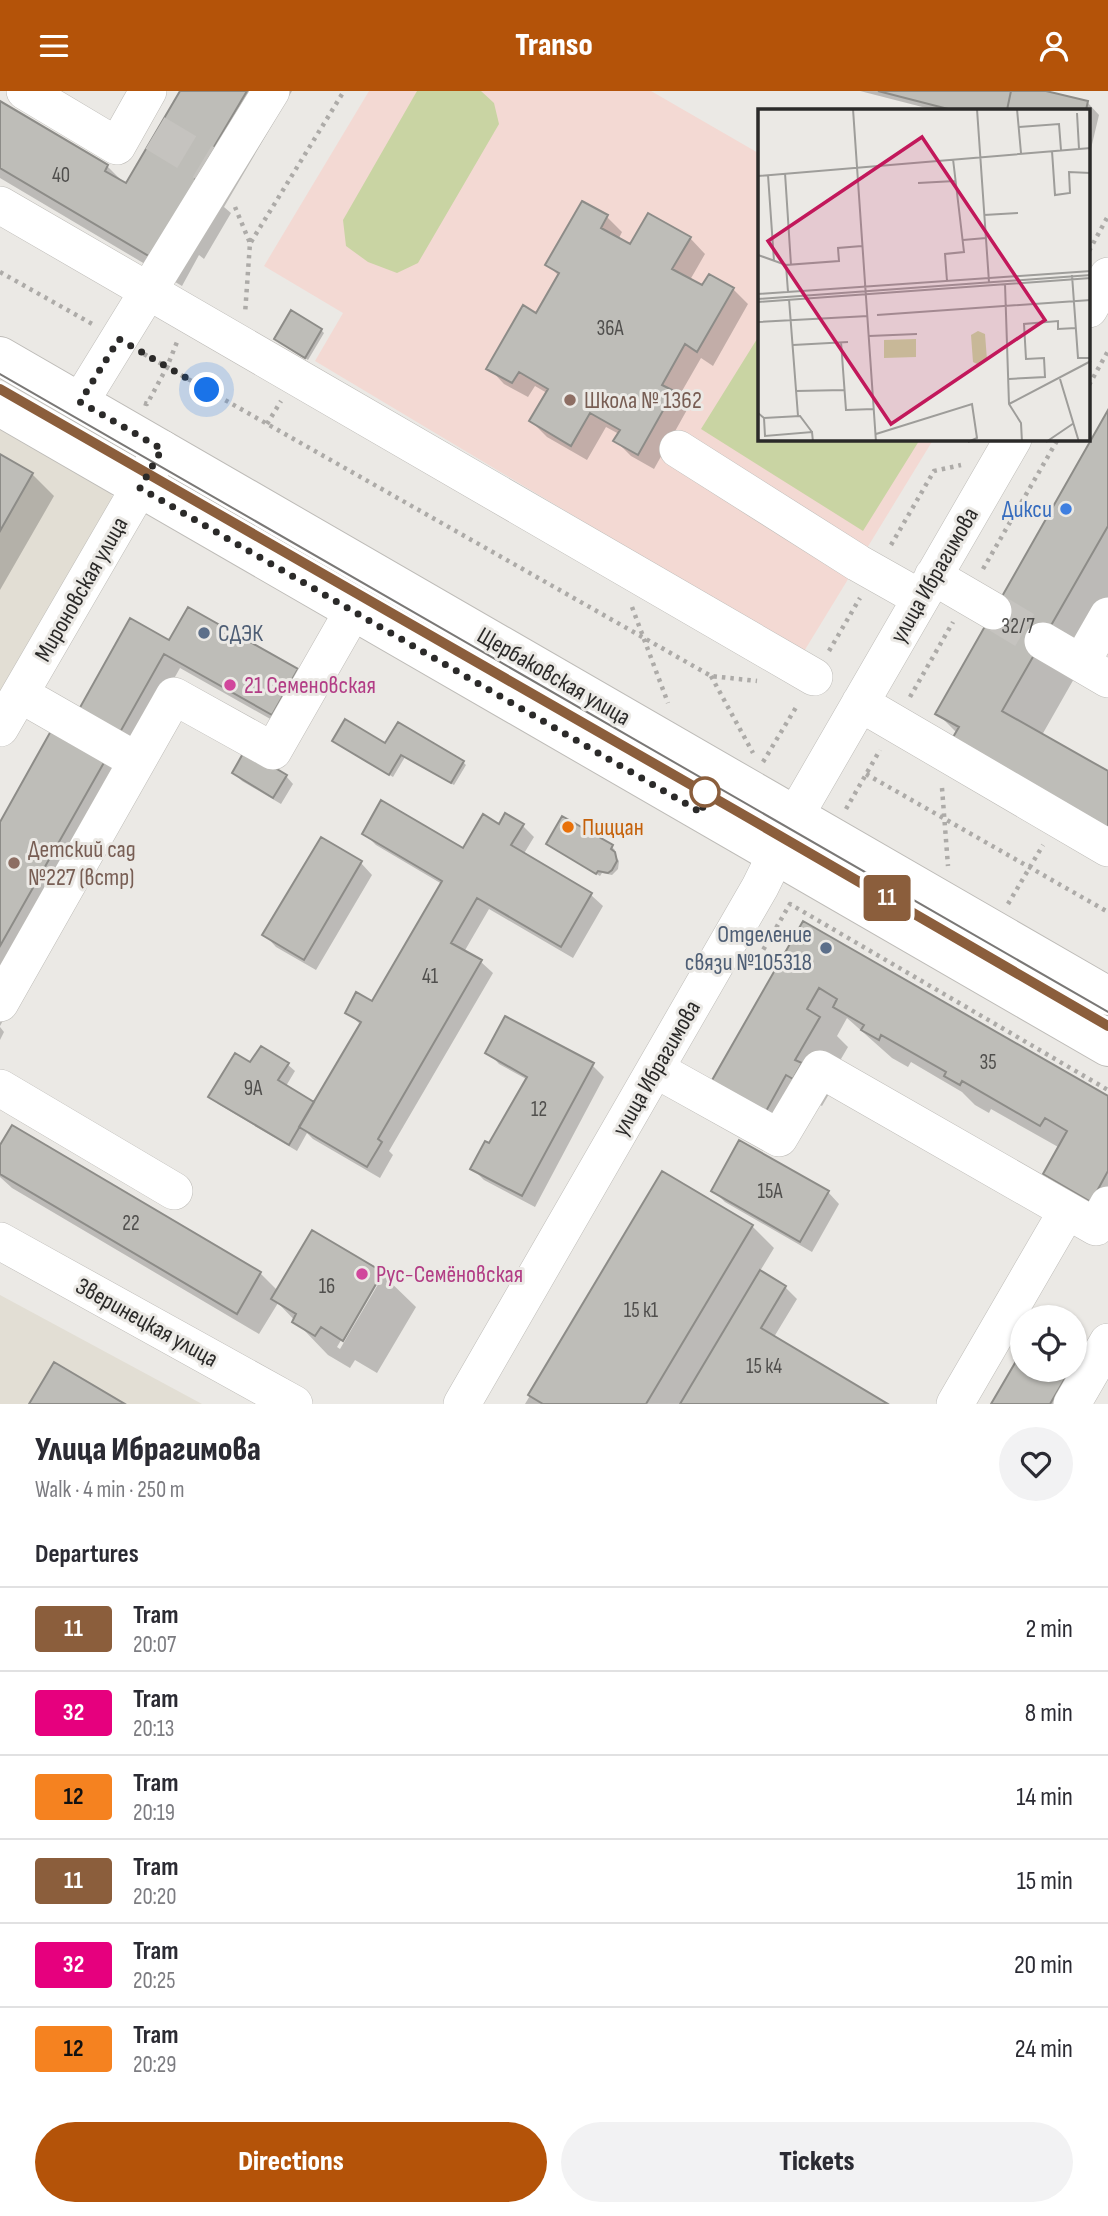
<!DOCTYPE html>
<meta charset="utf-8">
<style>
:root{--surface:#fff;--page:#f2f2f3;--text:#2b2b33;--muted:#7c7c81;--line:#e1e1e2;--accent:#b45309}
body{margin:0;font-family:"Sofia Sans Condensed",sans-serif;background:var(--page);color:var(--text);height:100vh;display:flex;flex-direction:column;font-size:26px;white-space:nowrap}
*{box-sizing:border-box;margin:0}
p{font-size:23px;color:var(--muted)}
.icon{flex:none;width:38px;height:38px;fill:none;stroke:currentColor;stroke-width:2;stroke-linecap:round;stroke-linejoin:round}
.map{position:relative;height:1313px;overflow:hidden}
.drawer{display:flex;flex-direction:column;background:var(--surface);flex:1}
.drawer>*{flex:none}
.badge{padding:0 14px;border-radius:5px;font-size:24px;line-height:46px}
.controls{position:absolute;left:1010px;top:1214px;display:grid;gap:14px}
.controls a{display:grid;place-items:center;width:77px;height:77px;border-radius:50%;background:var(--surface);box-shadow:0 2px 5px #0004;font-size:35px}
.you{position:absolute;width:35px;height:35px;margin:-18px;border:5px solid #fff;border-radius:50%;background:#1a73e8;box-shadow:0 0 0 10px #1a73e833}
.map>.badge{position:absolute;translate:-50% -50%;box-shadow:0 0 0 4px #fff}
h2{padding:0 35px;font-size:26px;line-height:63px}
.round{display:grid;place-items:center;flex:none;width:74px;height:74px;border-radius:37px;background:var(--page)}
.head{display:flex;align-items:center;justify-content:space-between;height:119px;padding:0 35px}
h1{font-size:33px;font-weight:800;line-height:52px}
.cta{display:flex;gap:14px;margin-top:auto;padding:14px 35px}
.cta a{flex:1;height:80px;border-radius:42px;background:var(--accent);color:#fff;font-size:28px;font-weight:800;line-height:80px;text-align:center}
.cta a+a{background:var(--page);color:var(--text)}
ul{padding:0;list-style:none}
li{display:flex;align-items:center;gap:21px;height:84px;padding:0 35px;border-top:2px solid var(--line)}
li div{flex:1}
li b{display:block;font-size:26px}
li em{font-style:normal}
li .badge{min-width:77px;font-weight:700;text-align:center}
header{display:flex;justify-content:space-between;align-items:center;height:91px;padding:0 35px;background:var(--accent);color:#fff;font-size:32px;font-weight:800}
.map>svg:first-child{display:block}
.built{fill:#e2ded4}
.education{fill:#f3d9d3}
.green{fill:#c9d4a3}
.shadow{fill:#0003;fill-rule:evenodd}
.building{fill:#bebdb8;stroke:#8d8c88;stroke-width:2}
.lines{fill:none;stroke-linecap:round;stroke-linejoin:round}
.minor-tunnel{stroke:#c5c3bf;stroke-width:37;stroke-dasharray:37 18;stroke-linecap:butt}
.minor-casing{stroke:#bebcb8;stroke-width:38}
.major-casing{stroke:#bebcb8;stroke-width:40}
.path{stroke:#adaba8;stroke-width:4.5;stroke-dasharray:3.5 5;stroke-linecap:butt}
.minor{stroke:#fff;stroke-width:37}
.major{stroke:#fff;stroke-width:38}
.tram{stroke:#7a7876;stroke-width:2}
.line-casing{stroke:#fff;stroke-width:16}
.line{stroke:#8b5e3c;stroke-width:10}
.walk{stroke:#2b2a29;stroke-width:7;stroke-dasharray:0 12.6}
.education-dot{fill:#8d6e63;stroke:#ebe9e5;stroke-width:2.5}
.shop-dot{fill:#3f7fe0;stroke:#ebe9e5;stroke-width:2.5}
.service-dot{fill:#5c6f8a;stroke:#ebe9e5;stroke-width:2.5}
.hotel-dot{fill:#d1479c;stroke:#ebe9e5;stroke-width:2.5}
.stop-dot{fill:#fff;stroke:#8b5e3c;stroke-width:3.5}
.food-dot{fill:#e8710a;stroke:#ebe9e5;stroke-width:2.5}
.labels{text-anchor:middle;stroke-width:6;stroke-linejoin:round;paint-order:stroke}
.number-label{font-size:21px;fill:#504f4d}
.education-label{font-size:24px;fill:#785e54;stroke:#ebe9e5;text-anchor:start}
.shop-label{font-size:24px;fill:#366cbe;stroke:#ebe9e5;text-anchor:end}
.street-label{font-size:24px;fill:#2b2a29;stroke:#ebe9e5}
.service-label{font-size:24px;fill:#4e5e75;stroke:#ebe9e5;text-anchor:start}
.hotel-label{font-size:24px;fill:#b23c85;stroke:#ebe9e5;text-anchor:start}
.food-label{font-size:24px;fill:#c56008;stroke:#ebe9e5;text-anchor:start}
.inset-road{fill:none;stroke:#9e9d9a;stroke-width:2}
.view{fill:#c2185b;fill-opacity:0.15;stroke:#c2185b;stroke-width:3.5}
.inset-edge{fill:none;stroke:#2b2a29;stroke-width:3.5}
</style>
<header><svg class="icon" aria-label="menu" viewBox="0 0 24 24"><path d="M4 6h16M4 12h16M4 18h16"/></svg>Transo<svg class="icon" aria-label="person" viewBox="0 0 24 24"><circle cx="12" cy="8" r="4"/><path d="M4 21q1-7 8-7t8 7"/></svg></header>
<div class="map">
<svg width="1108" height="1313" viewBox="0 0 1108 1313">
<rect width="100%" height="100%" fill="#ebe9e5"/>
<path class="built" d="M0,329L109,395L113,409L0,607Z
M0,1204L202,1313H0Z"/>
<path class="education" d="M369,0H651L760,63V348L933,349L803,562L315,270L343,222L264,175Z"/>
<path class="green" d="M417,0H481L494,12L499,33L418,172L397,182L368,171L346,155L343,129Z
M757,248L760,250V348L919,350L863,440L701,338Z"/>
<path class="shadow" d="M182,0H292L224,116L231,122L204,168L199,164L182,195L0,87V12L107,75L127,95Z
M860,0H1039L1088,12L1099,24L1089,66V19H934Z
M607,126L622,141L618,149L631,156L690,147L705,163L690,189L703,197L733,198L748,213L713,275L701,267L678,307L688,317L654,378L631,365L616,350L619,343L606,336L587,369L547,346L531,330L547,302L535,295L528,306L504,293L489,277L536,224L559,185L548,174Z
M321,239L324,242L308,269L279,251Z
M1108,323V528L1042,644L1108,682L957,642L937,622Z
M0,365L32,383L54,405L0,499Z
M169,552L297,579L312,595L288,638L180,577L135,657L95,635Z
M338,653L386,654L463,671L466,674L454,694L405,666L393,686Z
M105,669L133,698L0,935V735Z
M234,682L286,685L293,693L281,713L242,690Z
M522,734L534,746L523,764L591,804L603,815L573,867L489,818L464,861L481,871L493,882L389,1060L393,1064L380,1087L313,1048L307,1042L297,1060L218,1013L211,1005L250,974L287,973L295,980L286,995L314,1013L361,934L347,921L372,913L442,793L376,754L364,742L464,759L499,735Z
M551,756H612L615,759L613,762L619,770L618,778L612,784L602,782L600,785Z
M361,772L372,784L316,879L276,856L265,844Z
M804,833L1108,1007V1131L1074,1111L1045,1083L1060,1057L991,1018L989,1022L975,1014L962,1001L911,971L908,976L892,967L847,927L837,945L848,956L824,997L829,1003L822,1015L816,1012L794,1049L742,1019Z
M0,936L4,941L0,949Z
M488,961L592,974L604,986L535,1116L484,1089L472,1077L489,1054L528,989L499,973Z
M0,1058L260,1182L278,1200L313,1142L382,1183L416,1216L377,1282L355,1269L350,1277L328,1264L278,1212L259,1243L12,1097L0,1086ZM376,1190H380L340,1258L337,1256Z
M663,1082L752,1135L774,1157L760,1180L785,1196L797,1208L774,1246L885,1313H525Z
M713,1099L828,1101L839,1113L812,1161L725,1111Z
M1022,1263V1279H1071L1085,1313H993Z"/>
<path class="building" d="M180,0H247L195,88L203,92L152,167L0,77V10L108,74L105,80L126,92Z
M878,0H1011L1007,19H952Z
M1011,0H1046L1088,10L1086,19H1007Z
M582,110L608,124L601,137L630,153L648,122L691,146L672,178L702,194L709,183L734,197L697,261L685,253L662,294L674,300L638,364L613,350L620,339L590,322L571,355L529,330L548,298L519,281L512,292L486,278L523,214L536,222L559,182L545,174Z
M291,219L322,238L305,267L274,248Z
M1108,319V435L1002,620L1108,680V738L952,648L959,636L935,623Z
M0,363L33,382L0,440Z
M188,516L298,578L272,624L164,563L119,643L78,620L130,527L169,549Z
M345,628L385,652L398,631L464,670L451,692L401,664L389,684L332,650Z
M52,638L106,668L0,855V731Z
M245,659L287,684L273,707L232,682Z
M381,709L463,757L483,723L499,733L505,722L524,733L511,754L592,802L561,856L477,807L451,852L482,869L378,1048L382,1051L367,1076L299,1036L361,931L345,922L356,901L372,910L442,790L362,743Z
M562,725L613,754L611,758L615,761L617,770L612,779L608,782L598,780L596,783L546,753Z
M321,746L362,770L304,869L262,844Z
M803,830L1108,1005V1080L1091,1111L1043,1083L1067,1040L1045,1027L1040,1035L962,990L960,994L944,985L946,981L881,944L879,949L861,939L864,934L833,916L837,908L819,897L807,918L820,926L795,969L802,972L793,988L786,984L765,1022L711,991Z
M505,925L594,972L522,1105L470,1078L485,1050L489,1052L527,986L485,962Z
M261,955L289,972L278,989L314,1011L289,1054L208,1006L235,962L250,971Z
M12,1034L261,1181L237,1223L0,1083V1054Z
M739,1049L829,1100L800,1151L711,1100Z
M662,1080L753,1134L646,1313H543L528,1304Z
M312,1139L383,1181L343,1250L321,1236L315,1245L292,1231L296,1223L271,1208Z
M760,1179L786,1195L761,1237L888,1313H680Z
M1022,1260V1279H1070L1050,1313H991Z
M54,1271L125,1313H29Z"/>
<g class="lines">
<path class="minor-tunnel" d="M155,42L205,72
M993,520L1043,550"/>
<defs>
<path id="minor" d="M25,0L117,55L148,0
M0,114L814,586
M1089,218L1108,185
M80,311L271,0
M678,358L858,472L920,507
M933,485L993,520
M1043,550L1108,588
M1081,572L1108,525
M20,603L137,670
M860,612L1108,757
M0,637L162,358
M0,912L174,605L273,660L353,520
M655,978L779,1047L820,978L1096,1136L1108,1114
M0,997L174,1100
M0,1150L294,1313
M462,1313L760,796L795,725L1013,348
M955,1313L1067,1120
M1072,1313L1108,1251"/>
<path id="major" d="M0,265L1108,905
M0,316L1108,956"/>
</defs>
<use href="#minor" class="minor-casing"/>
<use href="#major" class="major-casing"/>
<path class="path" d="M235,116L250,152L245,223
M251,151L344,0
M1089,160L1108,125
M0,181L94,234
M144,263L711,585L757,590
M1089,294L1108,260
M144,312L147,313L167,276L177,251
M267,333L281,310
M891,454L934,380L961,374
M983,478L1058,348
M632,516L668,612
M829,560L860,507
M711,585L753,662
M910,606L953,531
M763,671L798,613
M866,683L1108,821
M942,697L948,775
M846,718L880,659
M1008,813L1043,754
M759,866L790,813L1108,999"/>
<use href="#minor" class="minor"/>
<use href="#major" class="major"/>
<path class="tram" d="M0,283L1108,921
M0,298L735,719L1108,936"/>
</g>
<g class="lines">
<defs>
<path id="line" d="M0,298L735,719L1108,935"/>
</defs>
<use href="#line" class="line-casing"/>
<use href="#line" class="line"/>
<path class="walk" d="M207,299L119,248L80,311L162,358L140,397L702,722L705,701"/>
</g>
<g class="education-dot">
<circle cx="570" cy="309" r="7"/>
<circle cx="14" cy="772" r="7"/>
</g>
<circle class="shop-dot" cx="1066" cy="418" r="7"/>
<g class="service-dot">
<circle cx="204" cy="542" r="7"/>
<circle cx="826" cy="857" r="7"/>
</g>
<g class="hotel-dot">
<circle cx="230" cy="594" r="7"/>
<circle cx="362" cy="1183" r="7"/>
</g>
<circle class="stop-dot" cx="705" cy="701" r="14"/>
<circle class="food-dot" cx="568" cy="736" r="7"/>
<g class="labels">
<g class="number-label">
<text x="61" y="91">40</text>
<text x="610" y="244">36А</text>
<text x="1018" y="542">32/7</text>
<text x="430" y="892">41</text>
<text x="988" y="978">35</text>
<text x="253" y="1004">9А</text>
<text x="539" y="1025">12</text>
<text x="770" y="1107">15А</text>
<text x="131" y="1139">22</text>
<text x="327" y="1202">16</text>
<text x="641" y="1226">15 к1</text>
<text x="764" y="1282">15 к4</text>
</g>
<g class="education-label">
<text x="584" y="317">Школа № 1362</text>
<text x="28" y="766">Детский сад<tspan x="28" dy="28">№227 (встр)</tspan></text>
</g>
<g class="shop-label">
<text x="1052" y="426">Дикси</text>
</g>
<g class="street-label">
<text transform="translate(934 484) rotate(-60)" y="8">улица Ибрагимова</text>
<text transform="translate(81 498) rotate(-60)" y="8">Мироновская улица</text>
<text transform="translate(554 585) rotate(30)" y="8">Щербаковская улица</text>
<text transform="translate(656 977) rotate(-60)" y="8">улица Ибрагимова</text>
<text transform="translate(147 1231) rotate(29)" y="8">Зверинецкая улица</text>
</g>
<g class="service-label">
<text x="218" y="550">СДЭК</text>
<text x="812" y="851" text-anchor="end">Отделение<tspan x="812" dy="28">связи №105318</tspan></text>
</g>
<g class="hotel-label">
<text x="244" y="602">21 Семеновская</text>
<text x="376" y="1191">Рус-Семёновская</text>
</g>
<g class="food-label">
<text x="582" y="744">Пиццан</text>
</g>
</g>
<g transform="translate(758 18)">
<rect width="332" height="332" fill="#ebe9e5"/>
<path d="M220,222L227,225L229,251L221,256L215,253L213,226ZM158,230V248L126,249V231Z" fill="#c9d4a3"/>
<path class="inset-road" d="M95,0L118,333M219,0L231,173M259,0L263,44M319,4L321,40M261,18L301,15L303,41M294,42L297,86L312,84L311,63L333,64M27,64L33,156M10,66L16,152M0,67L333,39M160,74L197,72M226,106L260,104M205,131L228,129M0,146L28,156M314,166L320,249H333M189,172L187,145L206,143L195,50M247,175L251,295L263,314L264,333M30,183L28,156L81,152L80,139L104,137M0,185L333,162M0,190L333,166M31,190L40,307M0,193L333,169M119,206L333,191M0,213L110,207M111,227L159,225M83,233L88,301L116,300M35,236L90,233M251,270L287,268L286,249L268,250L266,215L300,212V220L318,219M302,270L321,333M38,282L87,281M251,295L333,252M0,304L6,309L42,307L54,323M6,309L7,327L54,323L55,333M118,325L214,295L219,329L210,333M288,333L316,314"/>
<path class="view" d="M164,28L287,211L133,315L10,132Z"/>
<rect width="332" height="332" class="inset-edge"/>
</g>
</svg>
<div class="controls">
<a><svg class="icon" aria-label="locate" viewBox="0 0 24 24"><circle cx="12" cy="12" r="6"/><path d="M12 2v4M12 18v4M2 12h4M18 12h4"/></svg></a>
</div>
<div class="you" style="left:207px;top:299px"></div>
<b class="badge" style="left:887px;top:807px;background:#8b5e3c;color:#fff">11</b>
</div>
<section class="drawer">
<div class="head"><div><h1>Улица Ибрагимова</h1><p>Walk · 4 min · 250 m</p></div><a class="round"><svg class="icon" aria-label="heart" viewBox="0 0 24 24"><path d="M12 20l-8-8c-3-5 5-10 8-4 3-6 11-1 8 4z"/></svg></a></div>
<h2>Departures</h2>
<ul>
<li><span class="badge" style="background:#8b5e3c;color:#fff">11</span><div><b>Tram</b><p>20:07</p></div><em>2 min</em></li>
<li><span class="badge" style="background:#e6007e;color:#fff">32</span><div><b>Tram</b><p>20:13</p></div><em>8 min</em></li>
<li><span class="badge" style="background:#f58220;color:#111">12</span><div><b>Tram</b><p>20:19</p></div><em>14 min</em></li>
<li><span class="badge" style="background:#8b5e3c;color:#fff">11</span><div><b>Tram</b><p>20:20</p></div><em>15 min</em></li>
<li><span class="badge" style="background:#e6007e;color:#fff">32</span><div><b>Tram</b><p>20:25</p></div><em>20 min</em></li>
<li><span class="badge" style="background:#f58220;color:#111">12</span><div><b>Tram</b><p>20:29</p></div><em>24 min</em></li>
</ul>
<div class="cta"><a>Directions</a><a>Tickets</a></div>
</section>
